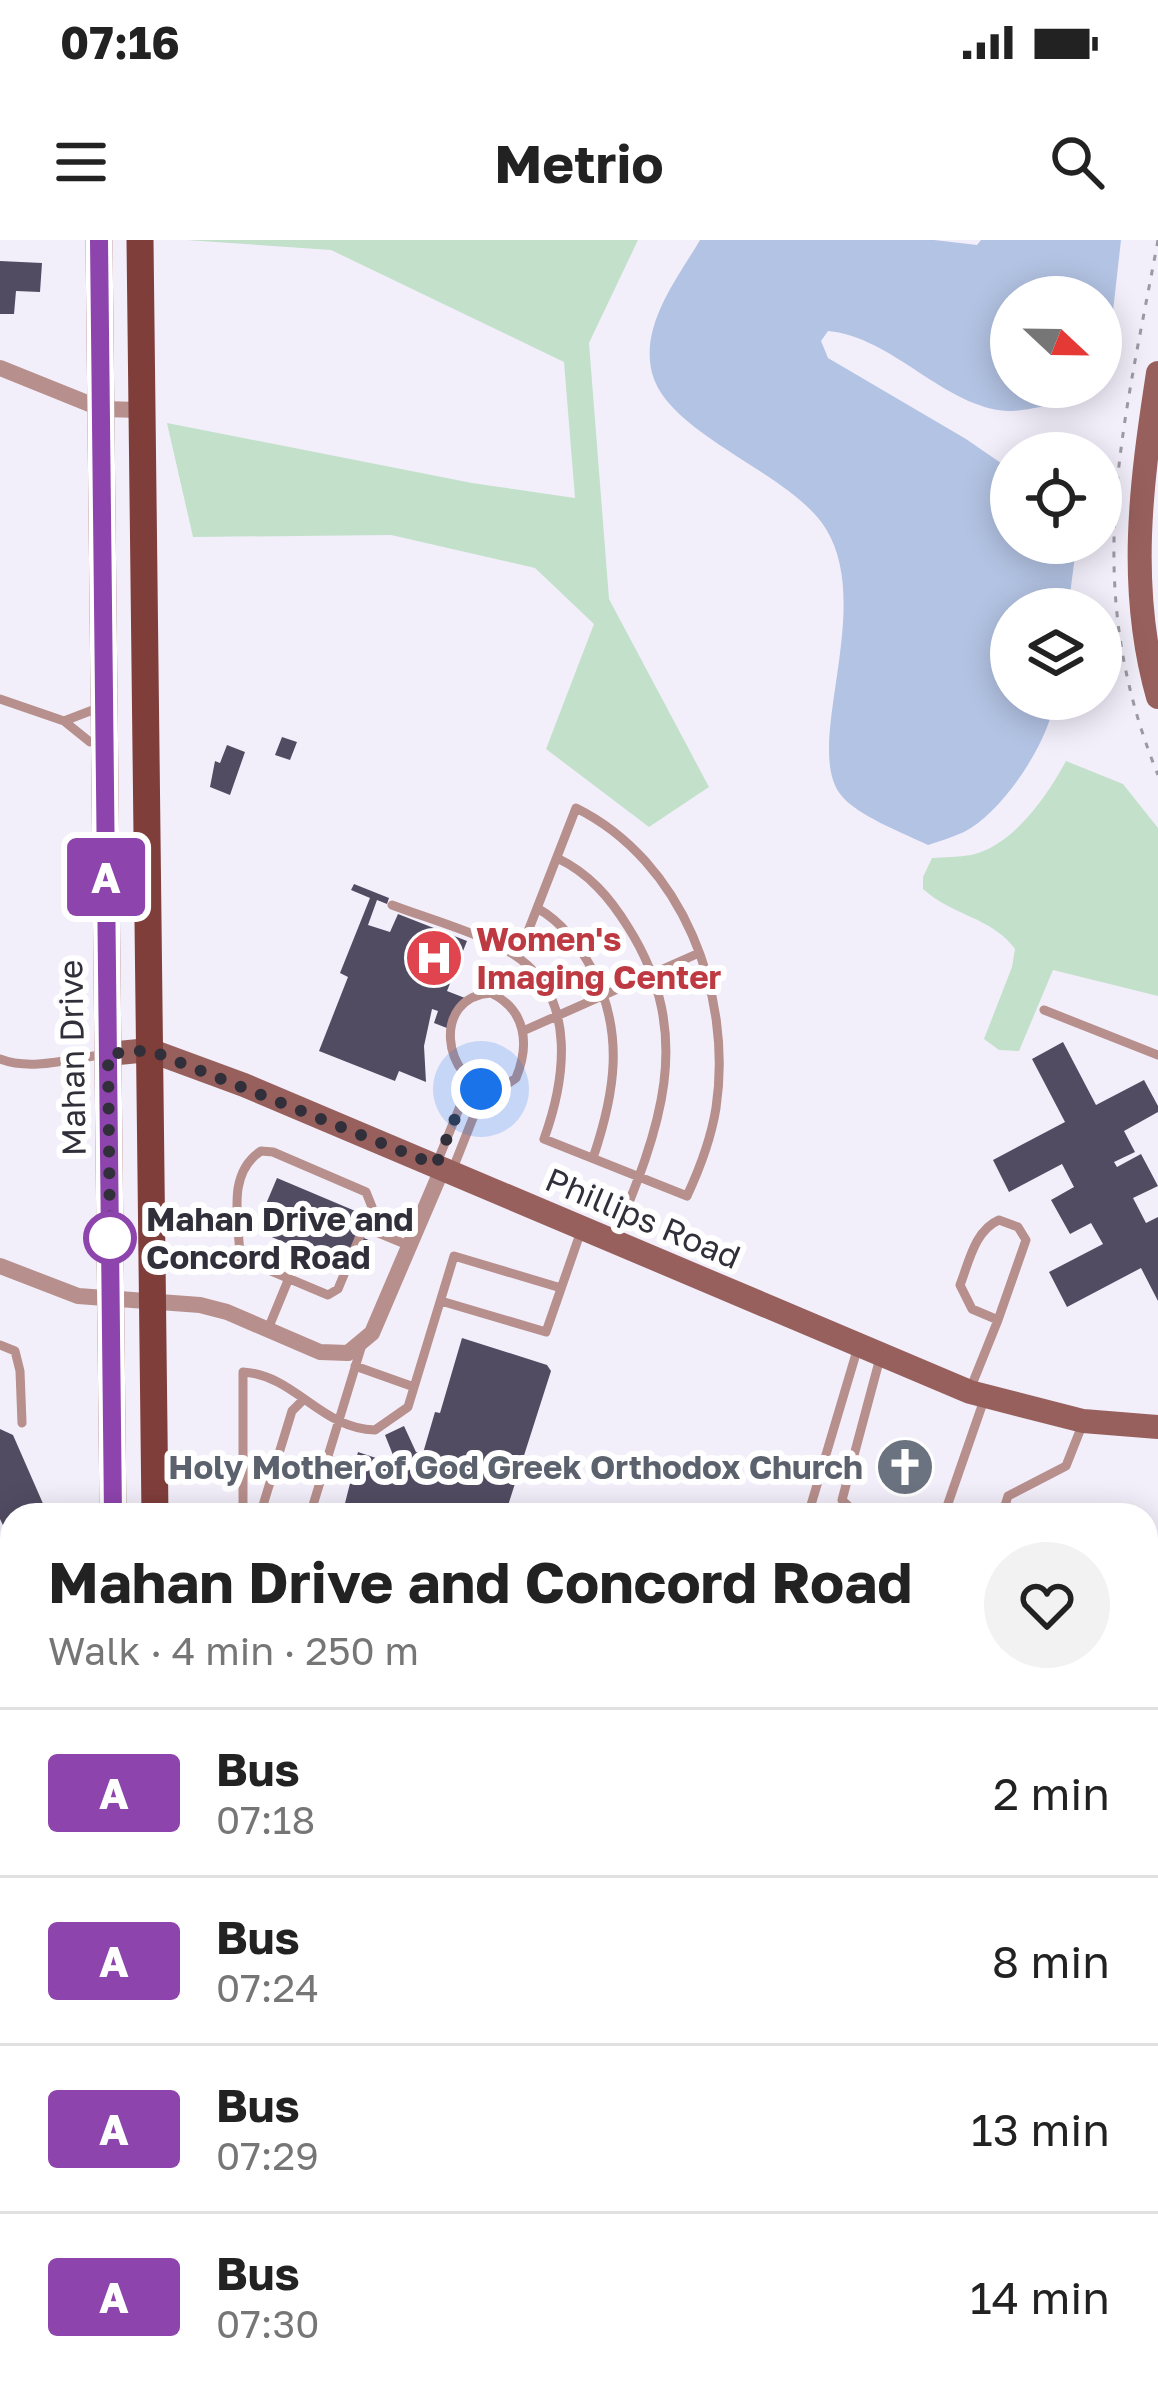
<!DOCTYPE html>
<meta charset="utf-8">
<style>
:root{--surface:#fff;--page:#f2f2f2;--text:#222;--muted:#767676;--line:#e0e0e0}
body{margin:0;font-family:"Golos Text",sans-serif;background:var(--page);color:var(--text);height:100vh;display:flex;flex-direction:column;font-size:45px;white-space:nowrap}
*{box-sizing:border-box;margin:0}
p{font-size:39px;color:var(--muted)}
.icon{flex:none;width:66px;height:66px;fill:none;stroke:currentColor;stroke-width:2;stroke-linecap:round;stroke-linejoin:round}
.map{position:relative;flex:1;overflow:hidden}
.side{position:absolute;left:0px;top:1263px;width:1158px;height:903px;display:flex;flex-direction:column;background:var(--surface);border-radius:36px 36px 0 0;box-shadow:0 6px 30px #0003}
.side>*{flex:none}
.badge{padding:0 24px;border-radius:9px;font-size:42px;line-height:78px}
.needle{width:78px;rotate:112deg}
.buttons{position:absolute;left:990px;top:36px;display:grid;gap:24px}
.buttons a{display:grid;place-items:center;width:132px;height:132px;border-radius:50%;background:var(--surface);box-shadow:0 6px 30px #0003;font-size:60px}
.you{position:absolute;width:60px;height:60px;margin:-30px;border:9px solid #fff;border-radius:50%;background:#1a73e8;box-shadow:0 0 0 18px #1a73e833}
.map>.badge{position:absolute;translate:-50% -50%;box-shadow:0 0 0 6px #fff}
.round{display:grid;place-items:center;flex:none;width:126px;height:126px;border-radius:63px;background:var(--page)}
.overview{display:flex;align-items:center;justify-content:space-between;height:204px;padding:0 48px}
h1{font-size:57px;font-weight:700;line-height:90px}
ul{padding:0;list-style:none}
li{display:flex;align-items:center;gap:36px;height:168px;padding:0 48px;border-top:3px solid var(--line)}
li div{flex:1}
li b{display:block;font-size:45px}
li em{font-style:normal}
li .badge{min-width:132px;font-weight:700;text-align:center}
.status{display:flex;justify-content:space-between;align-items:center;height:84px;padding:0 60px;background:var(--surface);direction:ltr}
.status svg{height:33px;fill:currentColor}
header{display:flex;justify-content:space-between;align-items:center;height:156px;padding:0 48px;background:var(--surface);font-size:54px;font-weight:700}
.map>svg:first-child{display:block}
.green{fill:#c3e1ca}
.water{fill:#b3c3e3}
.building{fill:#524c63}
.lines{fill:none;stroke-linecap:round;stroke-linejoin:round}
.path{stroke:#9c99a4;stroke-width:3;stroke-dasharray:6 9;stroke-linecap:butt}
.lane{stroke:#b78f8c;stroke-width:9}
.street{stroke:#b78f8c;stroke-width:16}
.secondary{stroke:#98605d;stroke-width:24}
.primary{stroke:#803e3b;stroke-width:27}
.line-casing{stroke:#fff;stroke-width:27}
.line{stroke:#8e44ad;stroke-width:18}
.walk{stroke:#312f39;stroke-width:12;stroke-dasharray:0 21.6}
.stop-dot{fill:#fff;stroke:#8e44ad;stroke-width:6}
.labels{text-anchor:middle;stroke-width:12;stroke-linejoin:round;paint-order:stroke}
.health-label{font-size:33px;font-weight:bold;fill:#be3a42;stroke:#fff;text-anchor:start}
.street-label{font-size:33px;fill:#312f39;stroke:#fff}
.stop-label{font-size:33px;font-weight:bold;fill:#312f39;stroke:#fff;text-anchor:start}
.worship-label{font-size:33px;font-weight:bold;fill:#5b616d;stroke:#fff;text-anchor:end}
</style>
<div class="status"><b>07:16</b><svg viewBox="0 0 49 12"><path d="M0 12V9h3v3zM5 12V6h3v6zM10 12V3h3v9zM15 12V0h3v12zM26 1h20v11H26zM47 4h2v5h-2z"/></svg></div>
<header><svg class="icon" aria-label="menu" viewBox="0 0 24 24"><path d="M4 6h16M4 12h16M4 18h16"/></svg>Metrio<svg class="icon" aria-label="search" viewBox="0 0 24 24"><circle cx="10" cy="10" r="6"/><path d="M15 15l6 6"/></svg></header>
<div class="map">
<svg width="1158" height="2164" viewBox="0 0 1158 2164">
<rect width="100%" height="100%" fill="#f2effb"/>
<path class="green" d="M186,0H638L589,103L609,359L709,547L649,587L546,509L594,384L535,328L391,295L193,297L167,183L472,243L575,258L564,122L331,10Z
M1066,521L1123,544L1158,588V756L1053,730L1019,811L999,810L984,799L1012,727L1015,709C993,678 951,675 923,649V637L932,618C944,617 958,617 971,615C1013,606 1047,556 1066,521Z
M0,1435L12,1440V1697L0,1696Z
M528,2154H662L657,2164H529Z"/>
<path class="water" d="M700,0H934L977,5L981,0H1121L1111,89L1101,114V57H1011V147H1078L1064,163C1047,165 1026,171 1008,171C945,168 893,97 828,91L821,101L828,118L966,199L1011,230V303H1073L1075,316L1068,369H1011V459H1055C1049,502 1003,572 964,592C953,597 940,601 928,605C905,594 856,575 841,555C802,507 875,369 826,289C792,233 668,195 652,133C640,85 677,39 700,0Z"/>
<path class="building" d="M0,21L42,23L40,52L16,51L14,74H0Z
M282,497L297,502L290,520L275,515Z
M227,505L245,512L230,555L210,547L215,521L220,523Z
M354,644L389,658L387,664L377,660L368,685L390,692L398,674L467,701L447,751L465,758L452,790L434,783L438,771L432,769L424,806L426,842L399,831L395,841L319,811L348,737L340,733L370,658L351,650Z
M1063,802L1096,865L1144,840L1158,866V872L1124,891L1135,912L1114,922L1117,927L1141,914L1158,946L1133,958L1146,983L1158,977V1061L1141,1028L1067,1067L1049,1032L1103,1004L1091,983L1070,994L1051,960L1074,947L1062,924L1009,952L993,920L1065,882L1032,819Z
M277,938L360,973L352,993L371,1001L364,1020L344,1012L338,1025L255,990Z
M462,1098L547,1125L551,1131L505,1275H342L358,1212L397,1225L385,1195L404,1186L416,1212L423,1213L435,1172L440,1173Z
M0,1189L13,1195L48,1275H12V1304L0,1279Z
M0,1729H12V1777H0Z
M0,2073L9,2074L3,2118L0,2117Z
M701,2154H751L747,2159L754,2164H694Z
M789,2154L935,2156L979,2154L972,2164H783Z"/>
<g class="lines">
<path class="path" d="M1158,0C1122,194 1080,344 1158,535"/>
<path class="lane" d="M0,459L64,481L90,502L98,500
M64,481L98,468
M557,618C589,633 610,658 628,687C698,798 658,892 613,1002
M392,665C431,680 488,695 520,719C577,761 565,841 544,899L687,956C700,928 711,899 716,868C733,755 683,621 576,568L518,717
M537,668C562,682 578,704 592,729C625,793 615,853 593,918
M491,753C526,770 530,804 516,838L494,853C441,839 432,757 491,753Z
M1044,770L1158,815
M523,791L699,713
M0,819C30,831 70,819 101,815
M261,911L273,912L366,952L372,967L338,1049L328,1055L240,1018C239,980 226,934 261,911Z
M436,925L470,842
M452,931L484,850
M999,980L1018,987L1026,1000L998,1080L972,1069L960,1045C969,1022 975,990 999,980Z
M364,987L410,1006
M441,1061L546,1092L581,991
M268,1089L289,1038
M0,1105L15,1111L20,1131L22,1183
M355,1126L414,1147
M971,1147L998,1080
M243,1275V1132C295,1135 321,1189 375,1190L408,1167L454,1016L561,1048
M260,1275L292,1171L303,1160
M310,1275L361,1108
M808,1275L858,1107
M858,1275L842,1260L880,1118
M944,1275L985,1157
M1002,1275L1008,1256L1066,1226L1083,1183
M1158,1456L1146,1477L1158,1482
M1146,1701L1158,1705
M0,1719H12
M0,1818H12
M1146,2007L1158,2005
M0,2048L12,2050
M0,2144L12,2146
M229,2154V2164
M466,2154V2164
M46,2164L47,2154
M677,2164L683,2154
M1028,2164L1035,2154
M1156,2164L1158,2154"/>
<path class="street" d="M0,128L102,169L141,170
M0,1026L78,1056L200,1065L227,1072L320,1112L348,1113L372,1093L443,927
M0,1976H12
M515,2154V2164"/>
<path class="secondary" d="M1158,133C1141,243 1127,348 1158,457
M108,814L149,810L244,845L970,1152L1083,1181L1158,1187
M1146,1871L1158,1869"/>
<path class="primary" d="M99,0L113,1275
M140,0L155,1275
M124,2154V2164
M163,2154V2164"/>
</g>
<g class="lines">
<defs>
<path id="line" d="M99,0L113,1275"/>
</defs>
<use href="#line" class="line-casing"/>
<use href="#line" class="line"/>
<path class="walk" d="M110,998L108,814L149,810L436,925L470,842L481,849"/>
</g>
<defs>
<symbol id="hospital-disc" viewBox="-11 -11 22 22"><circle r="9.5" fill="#e0444e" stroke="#fff"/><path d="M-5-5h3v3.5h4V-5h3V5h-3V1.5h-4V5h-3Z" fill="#fff"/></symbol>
<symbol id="church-disc" viewBox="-11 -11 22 22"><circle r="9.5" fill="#6b7280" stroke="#fff"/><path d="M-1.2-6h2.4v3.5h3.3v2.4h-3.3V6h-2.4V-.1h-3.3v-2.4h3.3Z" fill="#fff"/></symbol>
</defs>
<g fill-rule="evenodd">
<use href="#hospital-disc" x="401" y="685" width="66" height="66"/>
<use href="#church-disc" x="872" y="1194" width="66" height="66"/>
</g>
<circle class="stop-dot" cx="110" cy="998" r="24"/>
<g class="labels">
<g class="health-label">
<text x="476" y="711">Women's<tspan x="476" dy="38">Imaging Center</tspan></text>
</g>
<g class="street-label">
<text transform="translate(72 818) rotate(-91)" y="12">Mahan Drive</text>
<text transform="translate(643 978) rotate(23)" y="12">Phillips Road</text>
</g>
<g class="stop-label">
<text x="146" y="991">Mahan Drive and<tspan x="146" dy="38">Concord Road</tspan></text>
</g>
<g class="worship-label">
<text x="863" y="1239">Holy Mother of God Greek Orthodox Church</text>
</g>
</g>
</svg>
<div class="buttons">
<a><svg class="needle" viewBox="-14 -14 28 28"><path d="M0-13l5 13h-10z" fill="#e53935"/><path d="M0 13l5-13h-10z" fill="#767676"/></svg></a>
<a><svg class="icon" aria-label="locate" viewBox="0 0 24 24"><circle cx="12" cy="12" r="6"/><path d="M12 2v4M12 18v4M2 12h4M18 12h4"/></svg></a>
<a><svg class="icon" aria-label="layers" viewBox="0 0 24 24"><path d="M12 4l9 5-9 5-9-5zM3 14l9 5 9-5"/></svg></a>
</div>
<div class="you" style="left:481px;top:849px"></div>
<b class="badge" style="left:106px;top:637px;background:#8e44ad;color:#fff">A</b>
<section class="side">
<div class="overview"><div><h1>Mahan Drive and Concord Road</h1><p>Walk · 4 min · 250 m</p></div><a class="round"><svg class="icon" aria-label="heart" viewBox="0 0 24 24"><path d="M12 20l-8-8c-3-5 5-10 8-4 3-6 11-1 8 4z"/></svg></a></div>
<ul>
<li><span class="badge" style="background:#8e44ad;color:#fff">A</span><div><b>Bus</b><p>07:18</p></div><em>2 min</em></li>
<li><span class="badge" style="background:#8e44ad;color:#fff">A</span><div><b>Bus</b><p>07:24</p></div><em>8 min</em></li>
<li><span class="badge" style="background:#8e44ad;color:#fff">A</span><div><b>Bus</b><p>07:29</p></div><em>13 min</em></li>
<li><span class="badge" style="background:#8e44ad;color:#fff">A</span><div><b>Bus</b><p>07:30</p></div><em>14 min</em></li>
</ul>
</section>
</div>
